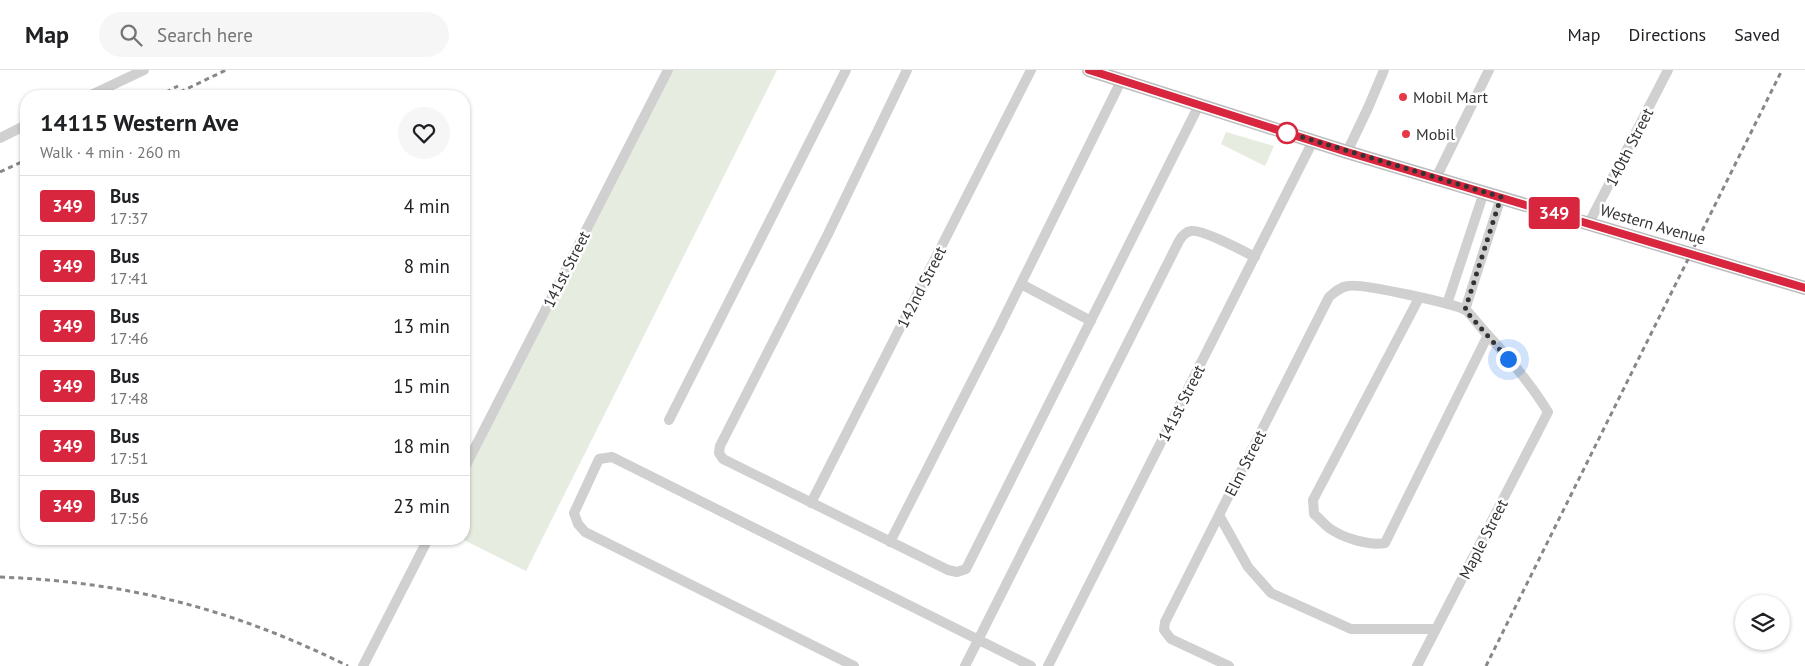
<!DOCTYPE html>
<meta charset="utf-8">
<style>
:root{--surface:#fff;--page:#f6f6f6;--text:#202124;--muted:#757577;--line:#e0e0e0}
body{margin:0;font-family:"PT Sans",sans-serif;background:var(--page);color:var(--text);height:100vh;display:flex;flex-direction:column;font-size:19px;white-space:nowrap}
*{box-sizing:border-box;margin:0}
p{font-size:16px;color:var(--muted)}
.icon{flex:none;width:28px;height:28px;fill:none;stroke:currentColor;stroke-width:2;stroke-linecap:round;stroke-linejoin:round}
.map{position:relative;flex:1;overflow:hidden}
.panel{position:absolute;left:20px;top:20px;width:450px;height:455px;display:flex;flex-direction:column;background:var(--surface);border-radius:20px;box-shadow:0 1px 4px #0004}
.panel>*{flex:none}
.badge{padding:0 10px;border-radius:4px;font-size:18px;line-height:32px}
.controls{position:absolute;left:1735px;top:525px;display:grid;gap:10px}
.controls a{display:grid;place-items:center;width:55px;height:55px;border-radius:50%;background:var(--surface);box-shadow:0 1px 4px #0004;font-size:25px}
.you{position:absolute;width:25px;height:25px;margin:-12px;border:4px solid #fff;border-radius:50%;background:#1a73e8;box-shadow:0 0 0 8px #1a73e833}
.map>.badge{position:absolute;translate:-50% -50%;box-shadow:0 0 0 2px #fff}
.round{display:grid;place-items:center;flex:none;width:52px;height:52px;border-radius:26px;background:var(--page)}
.overview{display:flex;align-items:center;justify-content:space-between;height:85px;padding:0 20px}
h1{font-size:24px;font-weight:600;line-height:38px}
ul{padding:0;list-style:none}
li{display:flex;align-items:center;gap:15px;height:60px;padding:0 20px;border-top:1px solid var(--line)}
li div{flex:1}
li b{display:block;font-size:19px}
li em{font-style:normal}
li .badge{min-width:55px;font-weight:700;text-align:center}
header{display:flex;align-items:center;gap:30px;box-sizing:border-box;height:70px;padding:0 25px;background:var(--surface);border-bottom:1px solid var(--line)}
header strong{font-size:24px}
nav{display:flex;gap:28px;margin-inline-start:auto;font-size:18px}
.search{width:350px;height:45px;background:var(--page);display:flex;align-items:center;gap:12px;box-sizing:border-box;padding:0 18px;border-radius:28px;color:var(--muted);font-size:19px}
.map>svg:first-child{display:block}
.green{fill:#e6ecdf}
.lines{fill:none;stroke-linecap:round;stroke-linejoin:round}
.minor{stroke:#d0d0d0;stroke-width:10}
.secondary{stroke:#bdbdbd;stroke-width:14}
.rail{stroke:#888;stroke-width:3;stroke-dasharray:5 4;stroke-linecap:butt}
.line-casing{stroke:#fff;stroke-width:11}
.line{stroke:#d7263d;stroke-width:8}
.walk{stroke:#333;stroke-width:5;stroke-dasharray:0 9}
.poi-dot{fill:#e63946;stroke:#fff;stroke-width:2}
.stop-dot{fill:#fff;stroke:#d7263d;stroke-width:2.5}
.labels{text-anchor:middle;stroke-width:5;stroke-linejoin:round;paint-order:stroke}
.poi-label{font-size:16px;fill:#333;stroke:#fff;text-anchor:start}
.street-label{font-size:16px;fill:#333;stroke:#fff}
</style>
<header>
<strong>Map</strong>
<div class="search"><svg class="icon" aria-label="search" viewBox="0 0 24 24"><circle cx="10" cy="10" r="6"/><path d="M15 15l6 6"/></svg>Search here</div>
<nav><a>Map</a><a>Directions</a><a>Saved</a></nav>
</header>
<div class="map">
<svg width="1805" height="596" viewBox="0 0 1805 596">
<rect width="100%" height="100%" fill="#fff"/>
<path class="green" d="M668,0H777L526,501L462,469H464V399Z
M1226,62L1274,76L1265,96L1221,74Z"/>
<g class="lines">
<path class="minor" d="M907,0L828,164L720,376L719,383L723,389L948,500L957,502L966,499L1199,35
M89,26L144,0
M0,68L26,55
M1347,82L1368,38L1384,0
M1436,108L1489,0
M1589,153L1668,0
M1021,214L1091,251
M1419,228L1313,430L1314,444C1319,448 1324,454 1329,458C1343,468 1369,476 1385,473L1488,265
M1447,234L1484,122
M1465,240L1501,127
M669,350L846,0
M464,399L668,0
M811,433L1031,0
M1219,445L1248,497L1271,523L1351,559H1436
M890,472L999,258L1121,11
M363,596L428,469
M854,596L585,462L578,454L574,443L599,389L612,387L1031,596
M965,596L1179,171C1182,166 1185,162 1191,161C1202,159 1243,181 1255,187
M1048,596L1313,71
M1229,596L1171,569L1164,560L1165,552L1329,227C1335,222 1340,217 1348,216C1360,213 1458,234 1467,241C1474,248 1480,257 1487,264C1509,288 1531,314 1548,342L1417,596"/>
<path class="secondary" d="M1089,0L1347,82L1805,218"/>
<path class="rail" d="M158,26L178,16
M172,26L226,0
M0,102L26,90
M0,507C128,512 233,539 348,596
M1486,596L1782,0"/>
</g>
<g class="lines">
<defs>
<path id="line" d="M1089,0L1347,82L1805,218"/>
</defs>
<use href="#line" class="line-casing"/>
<use href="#line" class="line"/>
<path class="walk" d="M1287,63L1282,61L1501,127L1465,240L1508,289"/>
</g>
<g class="poi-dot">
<circle cx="1403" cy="27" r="5"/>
<circle cx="1406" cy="64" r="5"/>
</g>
<circle class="stop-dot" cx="1287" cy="63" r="10"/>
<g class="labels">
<g class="poi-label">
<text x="1413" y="33">Mobil Mart</text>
<text x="1416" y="70">Mobil</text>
</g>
<g class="street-label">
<text transform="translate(1629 77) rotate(-63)" y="6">140th Street</text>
<text transform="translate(1653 154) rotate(16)" y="6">Western Avenue</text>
<text transform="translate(566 199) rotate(-63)" y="6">141st Street</text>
<text transform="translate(921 217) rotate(-63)" y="6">142nd Street</text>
<text transform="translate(1181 333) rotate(-63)" y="6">141st Street</text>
<text transform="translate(1245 393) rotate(-63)" y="6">Elm Street</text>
<text transform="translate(1483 469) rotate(-63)" y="6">Maple Street</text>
</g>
</g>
</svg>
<div class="controls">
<a><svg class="icon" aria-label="layers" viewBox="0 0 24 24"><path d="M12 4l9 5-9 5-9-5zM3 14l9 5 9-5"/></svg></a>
</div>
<div class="you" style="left:1508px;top:289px"></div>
<b class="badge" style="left:1554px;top:143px;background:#d7263d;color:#fff">349</b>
<section class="panel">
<div class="overview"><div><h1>14115 Western Ave</h1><p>Walk · 4 min · 260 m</p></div><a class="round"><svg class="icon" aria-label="heart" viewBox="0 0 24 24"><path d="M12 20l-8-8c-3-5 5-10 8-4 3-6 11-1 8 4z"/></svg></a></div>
<ul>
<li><span class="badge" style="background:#d7263d;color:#fff">349</span><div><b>Bus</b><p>17:37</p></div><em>4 min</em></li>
<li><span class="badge" style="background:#d7263d;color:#fff">349</span><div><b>Bus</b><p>17:41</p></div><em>8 min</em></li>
<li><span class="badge" style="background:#d7263d;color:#fff">349</span><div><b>Bus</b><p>17:46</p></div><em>13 min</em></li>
<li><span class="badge" style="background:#d7263d;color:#fff">349</span><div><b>Bus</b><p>17:48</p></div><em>15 min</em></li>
<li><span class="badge" style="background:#d7263d;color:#fff">349</span><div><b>Bus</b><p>17:51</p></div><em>18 min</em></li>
<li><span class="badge" style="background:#d7263d;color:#fff">349</span><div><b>Bus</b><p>17:56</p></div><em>23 min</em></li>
</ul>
</section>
</div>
